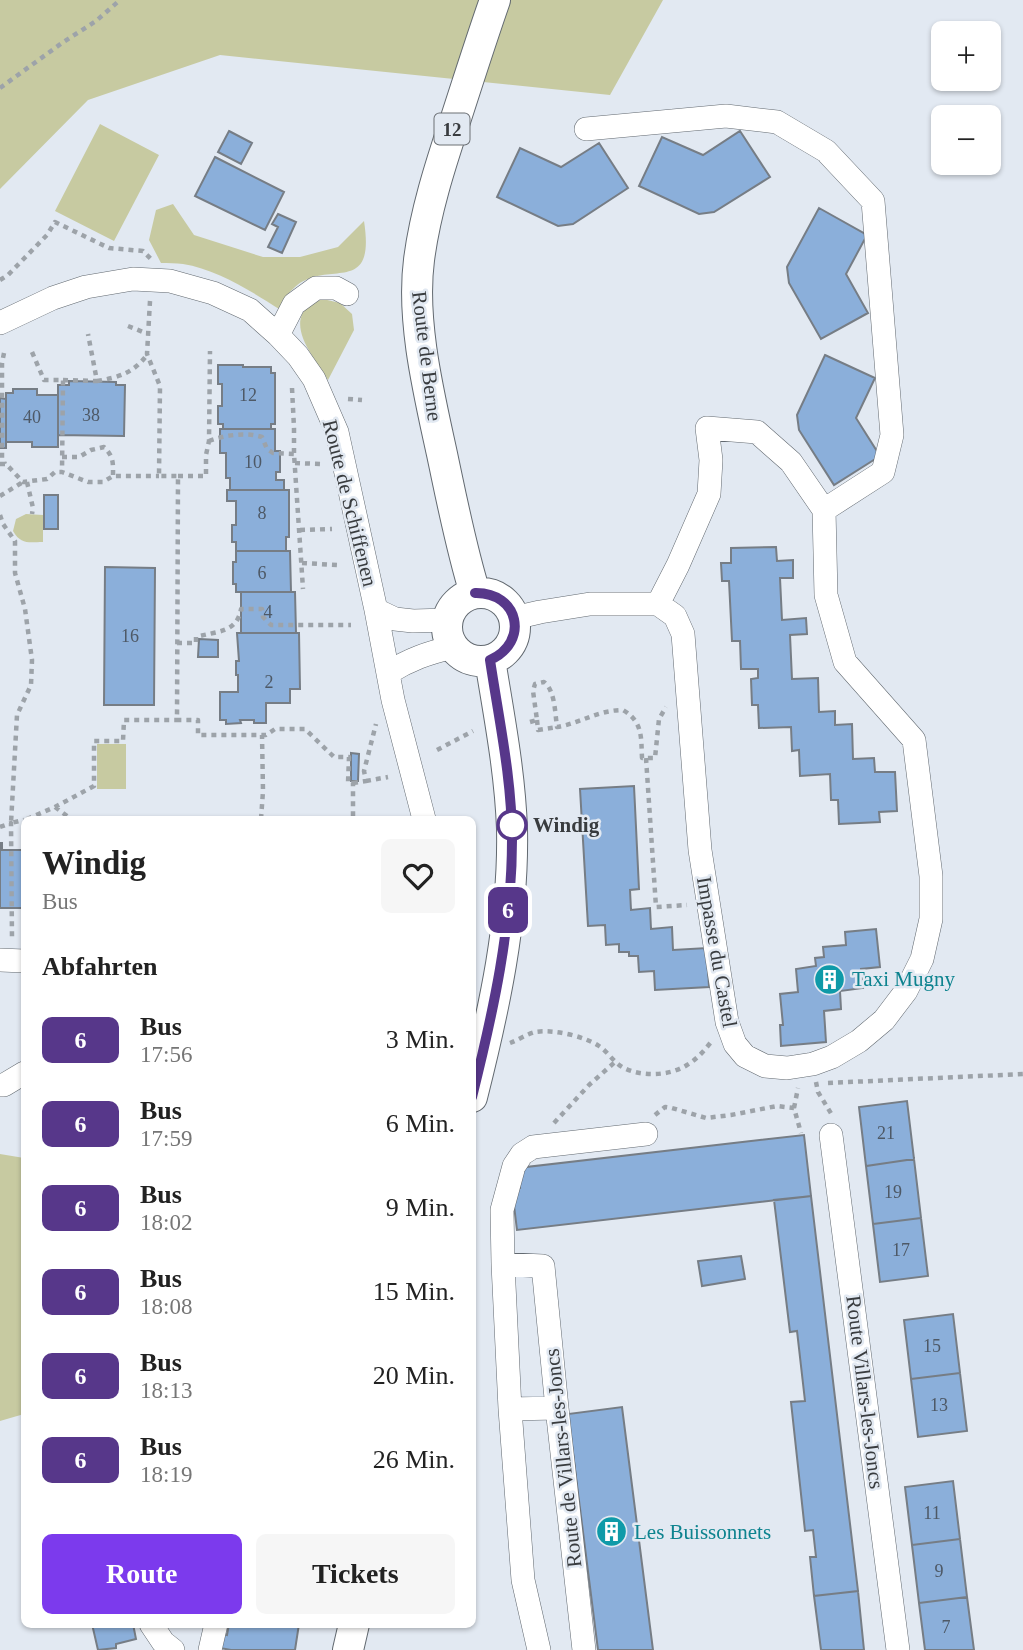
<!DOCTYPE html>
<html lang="de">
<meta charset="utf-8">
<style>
:root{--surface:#fff;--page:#f6f6f6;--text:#222;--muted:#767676;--accent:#7c3aed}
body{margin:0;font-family:"Times New Roman",serif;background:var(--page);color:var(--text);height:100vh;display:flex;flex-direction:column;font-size:26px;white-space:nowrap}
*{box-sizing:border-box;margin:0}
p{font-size:23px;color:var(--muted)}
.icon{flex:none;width:38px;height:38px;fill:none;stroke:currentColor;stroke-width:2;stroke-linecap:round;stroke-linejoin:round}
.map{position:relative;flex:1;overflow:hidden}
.details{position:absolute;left:21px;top:816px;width:455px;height:812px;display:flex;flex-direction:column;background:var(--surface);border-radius:10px;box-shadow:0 2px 5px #0004}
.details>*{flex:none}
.badge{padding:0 14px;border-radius:10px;font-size:24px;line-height:46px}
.fabs{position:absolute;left:931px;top:21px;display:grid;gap:14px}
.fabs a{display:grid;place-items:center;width:70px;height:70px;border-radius:10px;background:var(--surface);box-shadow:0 2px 5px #0004;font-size:35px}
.map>.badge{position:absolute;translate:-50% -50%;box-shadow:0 0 0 4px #fff}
h2{padding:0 21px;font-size:26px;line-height:63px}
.round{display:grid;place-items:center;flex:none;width:74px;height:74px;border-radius:10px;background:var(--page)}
.overview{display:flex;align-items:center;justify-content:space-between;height:119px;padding:0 21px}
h1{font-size:33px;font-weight:700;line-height:52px}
.button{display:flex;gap:14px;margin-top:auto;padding:14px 21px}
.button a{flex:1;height:80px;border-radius:10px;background:var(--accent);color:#fff;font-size:28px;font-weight:700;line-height:80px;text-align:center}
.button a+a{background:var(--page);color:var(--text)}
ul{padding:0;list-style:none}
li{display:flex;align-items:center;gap:21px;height:84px;padding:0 21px}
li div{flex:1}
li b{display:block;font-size:26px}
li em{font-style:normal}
li .badge{min-width:77px;font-weight:700;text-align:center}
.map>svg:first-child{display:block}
.green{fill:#c7caa1}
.building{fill:#8bafda;stroke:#767d85;stroke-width:2}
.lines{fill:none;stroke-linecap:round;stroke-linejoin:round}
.minor-casing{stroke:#626970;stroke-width:24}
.major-casing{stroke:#626970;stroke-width:32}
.path{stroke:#9da3a9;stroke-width:4.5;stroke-dasharray:5 5;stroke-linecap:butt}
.minor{stroke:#fff;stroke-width:23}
.major{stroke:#fff;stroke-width:30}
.line-casing{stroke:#fff;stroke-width:16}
.line{stroke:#57378a;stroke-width:10}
.stop-dot{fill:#fff;stroke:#57378a;stroke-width:3.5}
.labels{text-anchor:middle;stroke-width:5;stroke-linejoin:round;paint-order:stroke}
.number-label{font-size:18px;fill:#4e5966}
.shield{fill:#e2e9f2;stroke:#6c7075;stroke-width:2}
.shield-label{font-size:19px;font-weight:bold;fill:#393c3f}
.street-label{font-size:21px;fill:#393c3f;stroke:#e2e9f2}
.stop-label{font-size:21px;font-weight:bold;fill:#393c3f;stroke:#e2e9f2;text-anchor:start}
.culture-label{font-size:21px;fill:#0d838f;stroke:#e2e9f2;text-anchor:start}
</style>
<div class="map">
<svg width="1023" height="1650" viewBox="0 0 1023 1650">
<rect width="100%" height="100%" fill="#e2e9f2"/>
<path class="green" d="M0,0H663L610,95L220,55L88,100L0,189Z
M100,124L159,155L114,241L55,211Z
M173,204L194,235L263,257H300L338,247L364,221C376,298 328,258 295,287C288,293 283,301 279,309C251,291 216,269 183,264C176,263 168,263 161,263L149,240L156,210Z
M323,299L340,303L352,314L354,330L328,380C316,360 286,327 308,306C312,303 318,301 323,299Z
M26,514L43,515V542C29,542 21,545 13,531L16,519Z
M97,744H126V789H97Z
M0,1154L24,1158V1414L0,1421Z"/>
<path class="building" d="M229,131L252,143L241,164L218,152Z
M740,131L770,177L714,212L699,214L639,186L662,137L703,155Z
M599,143L628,188L573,224L558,226L497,197L520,148L561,167Z
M215,157L284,192L265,230L195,196Z
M819,208L867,235L846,274L868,313L821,339L789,283L787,267Z
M278,214L296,222L282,253L268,247L278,227L272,224Z
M825,355L875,378L856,418L880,456L834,485L799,430L797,415Z
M218,365H243V367H271V373H275V424H271V429H223V424H218V406H222V384H218Z
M69,381L116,382V385H125L124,436L58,435V385H69Z
M13,389H37V395H58V447H32V442H6V393H13Z
M0,398L6,399V448H0Z
M220,429H275V451H280V472H276V480H284V490H230V478H226V453H220Z
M227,490H289V537H286V551H236V542H232V525H236V501H227Z
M44,495H58V529H44Z
M776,547L777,561L793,560V578H780L782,620L806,618L807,634L790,635L792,679L818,678L819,712L835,711V725L852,724L853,759L874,758L875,772H895L897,811L879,812L880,822L839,824L838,800H831L830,774L800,776L799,750L792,751L791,727L759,728L758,705H752L751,679L758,678V669H741L740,641H732L729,581H722L721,563H731V548Z
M236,551H290L291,592H236V584H233V562H236Z
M105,567L155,568L154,705H104Z
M241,592H295L296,633H241Z
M237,633H299L300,689H290V703H266V723H254V720H240L241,723L226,724V720H220V692H238V675H236V661H239Z
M199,639L218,640V657H198Z
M351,753L359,754L358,781H351Z
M634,786L639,889L630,890L631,910L650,908L651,929L672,927L673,950L707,948L709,987L655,990L654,971L639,972L638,956H629V952H619V944L606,945L605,925L588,926L580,789Z
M0,843H2V850H24V846V912V908H0Z
M876,929L880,967L861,969L863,988L840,991L841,1009L824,1011L826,1042L781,1046L780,1025H783L780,994L798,992L796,969L816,966L815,958L824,957L823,947L846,945L845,932Z
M907,1101L914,1159L866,1166L859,1107Z
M804,1135L811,1196L517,1230L512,1189L520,1188L518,1168Z
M914,1159L921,1218L873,1224L866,1166Z
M811,1196L858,1591L814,1596L810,1557H816L813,1530L805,1531L791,1402L805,1401L797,1331L790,1332L774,1200Z
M921,1218L928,1276L880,1282L873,1224Z
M741,1256L745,1279L702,1286L698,1261Z
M953,1314L960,1373L911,1379L904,1320Z
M960,1373L967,1431L918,1437L911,1379Z
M622,1407L653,1650H598L568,1414Z
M953,1481L960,1539L912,1545L905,1487Z
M960,1539L967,1597L919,1603L912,1545Z
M858,1591L864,1650H821L814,1596Z
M967,1597L974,1650H925L919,1603Z
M92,1624H133L136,1639L116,1644V1648L98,1650Z
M229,1624H299L295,1650H231L220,1648L222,1634L227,1635Z"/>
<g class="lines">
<defs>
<path id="minor" d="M586,129L726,116L777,122L826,151L873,201L892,435L883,472L824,510
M0,323L53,298L86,287L133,279L170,281L213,293L250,310L278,335L298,356L314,379L337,432L376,610L393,700L424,819
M278,335L294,304L316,288H336L347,294
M707,428L757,432L791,462L824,510L826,595L845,662L914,740L931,876V919L922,959L906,991L884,1020L859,1041L832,1057L813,1064L787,1068L765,1066L745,1056L735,1044L727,1022L700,850L683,634L675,616L658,604L678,565L709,494L711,460Z
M376,610L395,619L413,621L448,620
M514,618L540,612L590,604H658
M388,673C410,659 428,653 453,647
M0,960L24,961
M0,1085H4L24,1073
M831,1135L898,1650
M503,1264L543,1266L557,1408L584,1650
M510,1409L557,1408
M151,1624L163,1642L173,1650
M210,1650L216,1624
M539,1650L523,1580L510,1409L503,1264L502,1210L514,1166L522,1154L533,1147L646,1134"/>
<path id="major" d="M475,593C461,548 452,501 442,454C429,394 411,321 419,260C425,213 440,166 455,121C468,81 481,40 495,0
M447 627a34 34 0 1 1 68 0a34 34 0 1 1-68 0Z
M472,1097C494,1010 514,919 512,829C510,772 499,716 490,660
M348,1650L354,1624"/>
</defs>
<use href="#minor" class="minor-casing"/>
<use href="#major" class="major-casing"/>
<path class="path" d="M0,88L62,43L96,21L120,0
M0,280L8,275L47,235L55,222L109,248L143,251L151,259
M150,301L147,354L160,386L159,476H178L177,720H198V735H266L275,729H305L334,757H349L348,783H353V819
M128,326L148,334
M32,352L44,380H63L62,472
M4,353L2,363V458L5,464
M63,380L97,381L88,334
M97,381C120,377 133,373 147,355
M292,388L294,428V454L303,589
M348,399L362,400
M209,441C225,435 246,432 262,437L267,449L273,453L294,454
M62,457H79L91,450L104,447C114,457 113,463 113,476
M295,463L320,464
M0,464H6L23,482L47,479L55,472H62L88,482H103L113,476H159
M178,476H206V455L209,441L210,351
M27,482L33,508L32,514
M0,496L23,482
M0,515L3,524L15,541V573L25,609L32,660L31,685L17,715L11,823L24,820
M300,530L332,529
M302,563L337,565
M177,643H196V637C217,631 237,633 241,609H262L263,617L271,625H351
M537,720L538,730L557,727
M530,722L537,720L533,691L535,684L544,682C555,690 555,713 557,727C581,723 598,710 623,710C643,722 641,737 642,758H655L659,719L666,707
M437,750L473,731
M646,758L656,907L687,905
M366,781L388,777
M353,783L366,781L364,771L376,724
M55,807L71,819
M27,819L55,807L94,786V741H123L124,720H177
M261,819L263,791L262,735
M0,827L11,823L12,939
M510,1043C518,1040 527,1034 535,1032C553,1029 584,1036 599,1046C608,1052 614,1063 624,1068C642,1077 670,1076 687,1065C697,1059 704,1051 711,1042
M816,1082L818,1092L832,1115
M828,1083L1023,1074
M794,1108L798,1088
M655,1115L665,1107L672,1108L706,1118L731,1115L777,1106L794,1108L801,1133
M554,1123L589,1085L615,1062"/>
<use href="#minor" class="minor"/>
<use href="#major" class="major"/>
</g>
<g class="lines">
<defs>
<path id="line" d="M472,1097C493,1013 512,927 512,840C512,779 499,720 490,660C530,642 519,592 475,593"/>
</defs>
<use href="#line" class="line-casing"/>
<use href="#line" class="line"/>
</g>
<defs>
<symbol id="building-disc" viewBox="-11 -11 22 22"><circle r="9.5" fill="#0f9aa8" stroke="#e2e9f2"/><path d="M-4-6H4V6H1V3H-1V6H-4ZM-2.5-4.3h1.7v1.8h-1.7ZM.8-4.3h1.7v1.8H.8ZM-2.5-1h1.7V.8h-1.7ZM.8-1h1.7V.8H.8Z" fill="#fff"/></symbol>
</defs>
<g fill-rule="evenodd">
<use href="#building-disc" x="812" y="962" width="35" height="35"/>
<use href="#building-disc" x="594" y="1514" width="35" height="35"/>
</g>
<circle class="stop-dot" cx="512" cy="825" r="14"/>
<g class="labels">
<g class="number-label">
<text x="248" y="401">12</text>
<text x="91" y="421">38</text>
<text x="32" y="423">40</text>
<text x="253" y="468">10</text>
<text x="262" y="519">8</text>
<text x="262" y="579">6</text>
<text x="268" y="618">4</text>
<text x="130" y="642">16</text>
<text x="269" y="688">2</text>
<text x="886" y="1139">21</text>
<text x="893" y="1198">19</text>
<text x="901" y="1256">17</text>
<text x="932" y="1352">15</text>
<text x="939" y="1411">13</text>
<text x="932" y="1519">11</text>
<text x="939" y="1577">9</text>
<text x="946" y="1633">7</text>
</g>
<rect class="shield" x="434.5" y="113.5" width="35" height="31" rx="5"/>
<g class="shield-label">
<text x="452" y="136">12</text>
</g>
<g class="street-label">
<text transform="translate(427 356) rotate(83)" y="7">Route de Berne</text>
<text transform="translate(350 503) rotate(76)" y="7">Route de Schiffenen</text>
<text transform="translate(717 952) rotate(80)" y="7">Impasse du Castel</text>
<text transform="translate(865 1392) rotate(83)" y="7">Route Villars-les-Joncs</text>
<text transform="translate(563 1458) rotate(-96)" y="7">Route de Villars-les-Joncs</text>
</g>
<g class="stop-label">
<text x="533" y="832">Windig</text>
</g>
<g class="culture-label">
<text x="852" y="986">Taxi Mugny</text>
<text x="634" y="1539">Les Buissonnets</text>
</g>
</g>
</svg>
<div class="fabs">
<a>+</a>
<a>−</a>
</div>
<b class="badge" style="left:508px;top:910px;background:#57378a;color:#fff">6</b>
<section class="details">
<div class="overview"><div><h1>Windig</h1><p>Bus</p></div><a class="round"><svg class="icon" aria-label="heart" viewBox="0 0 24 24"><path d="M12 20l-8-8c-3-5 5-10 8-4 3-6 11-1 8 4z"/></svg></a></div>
<h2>Abfahrten</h2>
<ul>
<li><span class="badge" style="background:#57378a;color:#fff">6</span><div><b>Bus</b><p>17:56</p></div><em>3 Min.</em></li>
<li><span class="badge" style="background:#57378a;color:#fff">6</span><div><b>Bus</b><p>17:59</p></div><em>6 Min.</em></li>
<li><span class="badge" style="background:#57378a;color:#fff">6</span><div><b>Bus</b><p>18:02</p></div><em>9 Min.</em></li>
<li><span class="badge" style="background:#57378a;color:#fff">6</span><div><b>Bus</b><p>18:08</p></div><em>15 Min.</em></li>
<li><span class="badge" style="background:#57378a;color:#fff">6</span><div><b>Bus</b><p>18:13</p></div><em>20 Min.</em></li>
<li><span class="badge" style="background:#57378a;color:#fff">6</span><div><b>Bus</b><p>18:19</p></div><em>26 Min.</em></li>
</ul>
<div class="button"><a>Route</a><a>Tickets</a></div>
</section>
</div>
